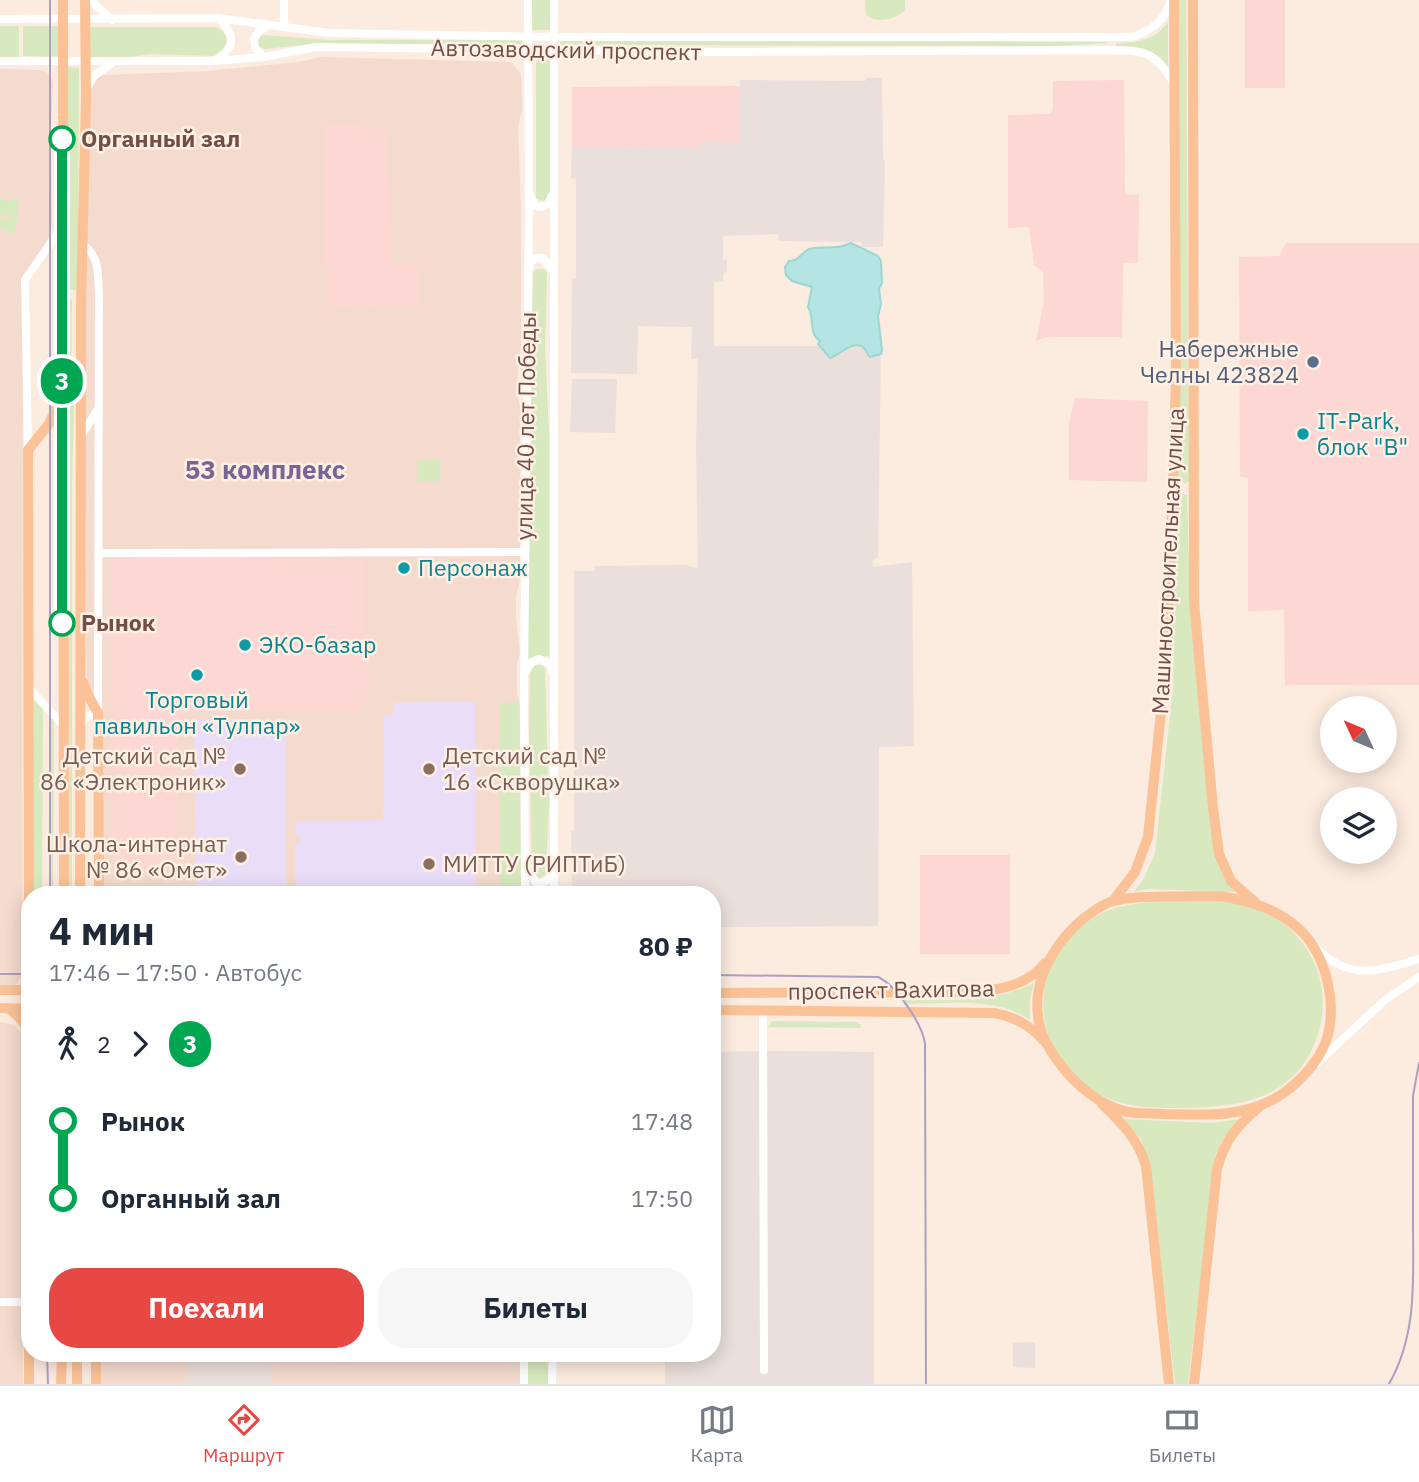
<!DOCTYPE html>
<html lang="ru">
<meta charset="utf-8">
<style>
:root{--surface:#fff;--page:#f6f6f7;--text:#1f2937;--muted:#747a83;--line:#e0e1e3;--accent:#e74843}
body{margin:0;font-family:"IBM Plex Sans",sans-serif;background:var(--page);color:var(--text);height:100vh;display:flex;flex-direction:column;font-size:26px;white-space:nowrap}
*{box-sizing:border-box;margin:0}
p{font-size:23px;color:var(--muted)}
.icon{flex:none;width:38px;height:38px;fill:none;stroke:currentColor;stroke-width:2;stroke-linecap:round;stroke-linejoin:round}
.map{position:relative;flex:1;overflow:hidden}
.drawer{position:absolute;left:21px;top:886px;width:700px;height:476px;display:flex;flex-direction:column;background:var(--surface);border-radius:28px;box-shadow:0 4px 18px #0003}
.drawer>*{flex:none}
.badge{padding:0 14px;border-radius:23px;font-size:24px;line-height:46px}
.needle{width:46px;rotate:314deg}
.tools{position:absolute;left:1320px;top:696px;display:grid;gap:14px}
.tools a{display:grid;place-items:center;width:77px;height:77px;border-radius:50%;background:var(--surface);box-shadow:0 4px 18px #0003;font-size:35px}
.map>.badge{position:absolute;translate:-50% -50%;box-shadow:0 0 0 4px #fff}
.legs{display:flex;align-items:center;gap:10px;height:77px;padding:0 28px;font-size:23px}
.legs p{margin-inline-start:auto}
.overview{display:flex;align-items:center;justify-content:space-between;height:119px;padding:0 28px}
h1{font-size:38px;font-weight:800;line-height:52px}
.action{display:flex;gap:14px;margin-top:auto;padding:14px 28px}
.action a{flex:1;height:80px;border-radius:28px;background:var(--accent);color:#fff;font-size:28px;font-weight:800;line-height:80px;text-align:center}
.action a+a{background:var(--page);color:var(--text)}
ul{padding:0 28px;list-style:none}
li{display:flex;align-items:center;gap:24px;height:77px;font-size:26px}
li i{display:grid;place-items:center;width:10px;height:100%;margin:0 9px;background:currentColor}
li i::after{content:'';width:18px;height:18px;margin:-9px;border:5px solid;border-radius:50%;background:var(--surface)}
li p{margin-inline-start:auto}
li:first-child i{background:linear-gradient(#0000 50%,currentColor 0)}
li:last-child i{background:linear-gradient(currentColor 50%,#0000 0)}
.dock{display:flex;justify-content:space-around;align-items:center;height:98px;border-top:2px solid var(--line);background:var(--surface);font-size:19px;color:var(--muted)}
.dock a{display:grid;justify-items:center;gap:4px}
.dock .selected{color:var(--accent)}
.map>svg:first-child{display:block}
.residential{fill:#f4dbce}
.commercial{fill:#fdd7d3}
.industrial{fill:#eadfdb}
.education{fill:#e9ddf8}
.green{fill:#d8e9bf}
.water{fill:#b4e5e2;stroke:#9bd7d4;stroke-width:2}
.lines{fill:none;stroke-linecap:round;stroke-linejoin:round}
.minor{stroke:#fff;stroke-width:8}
.major{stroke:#fcc297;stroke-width:10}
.tram{stroke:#ac9fc4;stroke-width:2}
.line-1-casing{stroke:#fff;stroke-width:16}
.line-1{stroke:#00a651;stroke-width:10}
.stop-1-dot{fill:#fff;stroke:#00a651;stroke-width:3.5}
.service-dot{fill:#5c6f8a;stroke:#fff0e5;stroke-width:2.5}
.culture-dot{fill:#0f9aa8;stroke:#fff0e5;stroke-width:2.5}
.education-dot{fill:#8d6e63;stroke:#fff0e5;stroke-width:2.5}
.labels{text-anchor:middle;stroke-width:5;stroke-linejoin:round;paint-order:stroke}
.street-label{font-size:23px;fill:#724e47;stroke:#fff0e5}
.stop-label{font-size:23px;font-weight:bold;fill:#724e47;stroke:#fff0e5;text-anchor:start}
.service-label{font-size:23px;fill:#4e5e75;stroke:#fff0e5;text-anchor:end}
.culture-label{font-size:23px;fill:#0d838f;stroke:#fff0e5;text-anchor:start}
.education-label{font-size:23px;fill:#785e54;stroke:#fff0e5;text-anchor:end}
.quarter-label{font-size:26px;font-weight:bold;fill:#7b6396;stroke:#fff0e5}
</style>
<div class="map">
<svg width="1419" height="1384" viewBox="0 0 1419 1384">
<rect width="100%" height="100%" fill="#fcebdf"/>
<path class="residential" d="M322,57L511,62L521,74L522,108L518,127L521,209V349L519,354L517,393L520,407V580L516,597V618L520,653L517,664V692L520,707L518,894H98L100,726L88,695L83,580L86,558V521L83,498L89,98L92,81L102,75L209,71L298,62Z
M0,69L42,70L49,74L53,83L51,127L52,224L48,239L23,277L22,964L21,977L17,984L11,987H0Z
M0,1022L11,1024L16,1027L21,1033V1040L23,1384H0Z
M100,1353H520V1384H100Z"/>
<path class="commercial" d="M1245,0H1285V88H1245Z
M1124,80L1125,194L1139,195L1138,263H1123L1122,337H1046L1036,341L1044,301L1043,272L1034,265L1029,227L1008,228V115L1050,114L1053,110V81Z
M740,86V143L700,142V148L572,147V87Z
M325,124H362V129L387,130L391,266H419L421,307L329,308L330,266H324Z
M1286,243H1419V685H1285L1284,610L1248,611V478L1240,477L1239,257L1279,256Z
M1075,398L1148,401L1147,482L1069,480V423Z
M112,556L248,557L249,560L347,562L348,558L365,559V633L370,634L369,691L366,692V702L358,712L191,711L181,714V729L178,732L177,867L113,868Z
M920,855H1010V954H920Z"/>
<path class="industrial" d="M866,78H882L883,159L885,160L883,247H862L861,242L779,241L778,234L723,236V260H727V272L723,273V281L714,282V346H881L878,557L872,561L873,567L912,562L914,746L879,747L878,926L712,927V894H572L571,831H574V571H595V566L685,565L698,568L696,447L698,359H691L692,327L638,326L637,374L571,373L572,278H576V179L571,178L572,147L699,148L700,141L740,143V80L865,81Z
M572,379H617L615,433L570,432Z
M775,1051L874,1052V1384H665V1353H712V1052Z
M1035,1342V1368L1013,1367V1343Z
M187,1353H271V1384H180L187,1382Z"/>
<path class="education" d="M473,701L475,704L476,894H294L297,880L295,878V846L300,840L296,835V821L383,820L384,716H393V703Z
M194,720H286V894H196Z"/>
<path class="green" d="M532,0H551L552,30H532Z
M865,0H905V10C895,20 876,24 866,15Z
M1177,0H1186L1189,481L1185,484L1178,479Z
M1168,22V67C1156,48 1138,46 1116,46V43C1138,43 1155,40 1168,22Z
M0,26H19V57H0Z
M23,26H58V57L23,56Z
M90,27H215C225,30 228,38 226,48L214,56L151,54L125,58L90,57Z
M263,35L330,40H522V44H310L265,49L259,47L257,43L259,37Z
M560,41L1107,42V43L1060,46L560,45Z
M536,55L551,56V192L545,202L536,198Z
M68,67L79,68L78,291L68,289Z
M0,197L10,202L14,197L19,200L15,234L0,228V220H9L10,214L7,213L6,216L0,217Z
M536,269H543L547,272L545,349L549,433V656L527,659C530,530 530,402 533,273Z
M69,298L72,300L71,372L74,400L72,492V894H69V439L66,301Z
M417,459L441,460L440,482H417Z
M1174,494L1187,495L1190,601L1217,861L1227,882L1235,892L1148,889L1134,892L1144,878L1155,853L1173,687L1175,596Z
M538,665H542L545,670L549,803L546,873L544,876L538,879L532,874L529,737L530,672L534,666Z
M30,694L43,709L42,894H31Z
M519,702L523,872L520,894H499V703Z
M49,710L54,716L53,894H50Z
M1200,900C1212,901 1226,900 1237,903C1271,909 1300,931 1314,962C1325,987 1326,1014 1316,1040C1293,1101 1237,1107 1180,1108C1156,1108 1129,1108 1107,1098C1053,1073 1028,1016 1053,961C1082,900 1143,901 1200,900Z
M1034,983L1030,998V1020C997,996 945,1004 906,1004L904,1000C949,1000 992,1004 1034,983Z
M773,1021L857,1022L861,1025V1028L767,1027Z
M1123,1119L1212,1123L1240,1119L1224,1137L1215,1156L1188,1384H1175L1150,1166L1141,1139Z
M528,1353H548V1384H528Z"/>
<path class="water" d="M851,243L878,256L881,261L882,283L879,289L881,304L878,316L882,350L881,354L870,357C867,354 866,350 863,347C853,339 839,356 830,358L818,344L820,341C808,333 815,318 808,307L812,287L792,281L786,275L785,267L789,261C800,261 800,253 809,249C820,245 836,251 851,243Z"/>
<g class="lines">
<path class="minor" d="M90,0L112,20
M284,0V27
M0,19L218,18L329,33L554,37H1133C1153,29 1164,22 1171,0
M264,57L255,48L254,40L258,32L269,25
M216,60C237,46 235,35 218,18
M0,61H213L264,57L316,47L712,52L1103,50C1141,51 1154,48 1174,84
M87,88L94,76L112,63
M530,195L535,206L542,207L548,204L552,195
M529,269L530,263L536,258H543L552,270
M81,436L98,409
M28,450L25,280L63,225
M98,553L525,552
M525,672L532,662L539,659L550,664L552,671
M28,687L63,725
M79,726L88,716L98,713L99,294C97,271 101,259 82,243
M527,870L537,883C546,883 549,880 553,871
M525,894L524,677L529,216L528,0
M554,894V0
M1316,948C1351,982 1377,971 1419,959
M763,1011L764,1370
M1317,1063L1385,1000L1419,977
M0,1302H28
M524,1384V1353
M552,1384L553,1353"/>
<path class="major" d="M63,0L64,894
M1193,0L1194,602L1213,808L1219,854L1231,881L1255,902
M83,682L88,695L98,713L99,894
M80,894L81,306L86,98L85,0
M1221,896C1250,901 1275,908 1298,928C1328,954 1341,1015 1322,1050C1313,1068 1295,1086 1279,1096C1244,1118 1204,1115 1165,1114C1153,1113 1140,1114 1128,1112C1105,1107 1086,1093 1070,1076C1056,1060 1043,1043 1039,1022C1029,974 1067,921 1110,902C1131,894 1196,897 1221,896Z
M1113,901L1135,872L1148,837L1168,644L1176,375L1174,0
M0,990H29
M25,990L29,946L28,450L49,424L60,399
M712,993L979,992C1003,989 1029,984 1045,963
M0,1008L30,1009
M8,1008L20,1018L29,1030V1384
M712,1010L994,1013C1015,1017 1030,1025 1044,1041
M1102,1104C1122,1123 1138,1139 1146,1166L1169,1384
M96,1353V1384
M61,1384L62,1353
M77,1384V1353
M1194,1384L1217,1169C1225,1139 1236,1127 1259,1107"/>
<path class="tram" d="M50,894V0
M0,974H30
M712,975L878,977C896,985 923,1025 925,1044L926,1384
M47,1353L48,1384
M1389,1384C1418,1333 1413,1277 1413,1220C1413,1179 1413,1137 1413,1096L1419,1063"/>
</g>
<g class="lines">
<defs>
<path id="line-1" d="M62,139V623"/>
</defs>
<use href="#line-1" class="line-1-casing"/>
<use href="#line-1" class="line-1"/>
</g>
<g class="stop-1-dot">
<circle cx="62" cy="139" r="12"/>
<circle cx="62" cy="623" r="12"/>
</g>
<circle class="service-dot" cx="1313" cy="362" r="7"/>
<g class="culture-dot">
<circle cx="1303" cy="434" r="7"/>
<circle cx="404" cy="568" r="7"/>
<circle cx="245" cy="645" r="7"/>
<circle cx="197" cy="675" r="7"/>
</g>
<g class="education-dot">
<circle cx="240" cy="769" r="7"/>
<circle cx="429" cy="769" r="7"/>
<circle cx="241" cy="857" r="7"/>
<circle cx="429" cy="864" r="7"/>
</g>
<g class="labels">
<g class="street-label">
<text transform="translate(566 50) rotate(1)" y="8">Автозаводский проспект</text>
<text transform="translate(526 426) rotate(-89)" y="8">улица 40 лет Победы</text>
<text transform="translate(1168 561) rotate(-87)" y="8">Машиностроительная улица</text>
<text transform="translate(891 990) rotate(-1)" y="8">проспект Вахитова</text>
</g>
<g class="stop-label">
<text x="81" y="147">Органный зал</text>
<text x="81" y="631">Рынок</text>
</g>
<g class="service-label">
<text x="1299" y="357">Набережные<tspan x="1299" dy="26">Челны 423824</tspan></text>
</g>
<g class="culture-label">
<text x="1317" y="429">IT-Park,<tspan x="1317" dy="26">блок "В"</tspan></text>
<text x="418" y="576">Персонаж</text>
<text x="259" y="653">ЭКО-базар</text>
<text x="197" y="708" text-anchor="middle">Торговый<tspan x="197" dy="26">павильон «Тулпар»</tspan></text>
</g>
<g class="education-label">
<text x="226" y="764">Детский сад №<tspan x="226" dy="26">86 «Электроник»</tspan></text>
<text x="443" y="764" text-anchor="start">Детский сад №<tspan x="443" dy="26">16 «Скворушка»</tspan></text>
<text x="227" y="852">Школа-интернат<tspan x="227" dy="26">№ 86 «Омет»</tspan></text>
<text x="443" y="872" text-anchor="start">МИТТУ (РИПТиБ)</text>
</g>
<g class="quarter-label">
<text x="265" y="479">53 комплекс</text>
</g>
</g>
</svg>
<div class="tools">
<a><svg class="needle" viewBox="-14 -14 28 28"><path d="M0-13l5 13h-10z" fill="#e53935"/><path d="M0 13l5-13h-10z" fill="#747a83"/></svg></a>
<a><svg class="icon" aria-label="layers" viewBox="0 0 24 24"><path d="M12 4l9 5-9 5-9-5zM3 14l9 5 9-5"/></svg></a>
</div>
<b class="badge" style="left:62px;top:381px;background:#00a651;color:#fff">3</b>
<section class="drawer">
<div class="overview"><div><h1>4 мин</h1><p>17:46 – 17:50 · Автобус</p></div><b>80 ₽</b></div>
<div class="legs"><svg class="icon" aria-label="walk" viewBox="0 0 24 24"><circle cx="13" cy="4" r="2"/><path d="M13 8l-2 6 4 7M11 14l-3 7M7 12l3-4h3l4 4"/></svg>2<svg class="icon" aria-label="forward" viewBox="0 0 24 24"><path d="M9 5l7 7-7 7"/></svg><b class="badge" style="background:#00a651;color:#fff">3</b></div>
<ul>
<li><i style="color:#00a651"></i><b>Рынок</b><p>17:48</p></li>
<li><i style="color:#00a651"></i><b>Органный зал</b><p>17:50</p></li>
</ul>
<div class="action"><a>Поехали</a><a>Билеты</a></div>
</section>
</div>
<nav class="dock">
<a class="selected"><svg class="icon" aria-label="directions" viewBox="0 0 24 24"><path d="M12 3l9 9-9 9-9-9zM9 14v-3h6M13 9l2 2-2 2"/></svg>Маршрут</a>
<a><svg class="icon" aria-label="map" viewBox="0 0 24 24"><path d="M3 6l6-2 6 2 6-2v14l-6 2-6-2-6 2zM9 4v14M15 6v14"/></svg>Карта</a>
<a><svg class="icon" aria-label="tickets" viewBox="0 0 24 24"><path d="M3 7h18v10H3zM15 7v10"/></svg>Билеты</a>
</nav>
